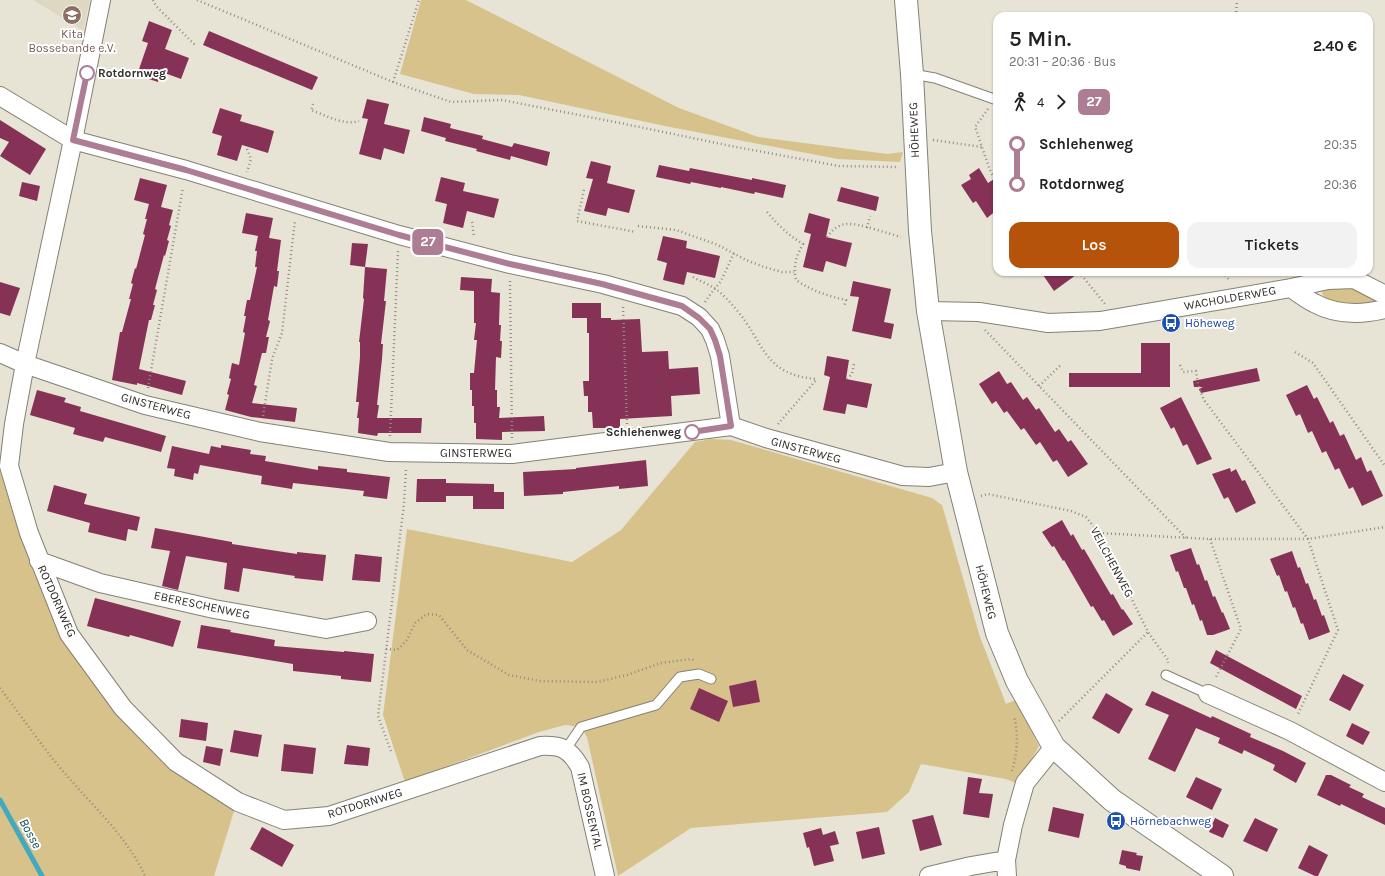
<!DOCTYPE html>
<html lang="de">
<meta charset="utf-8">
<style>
:root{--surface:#fff;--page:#f2f2f2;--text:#222;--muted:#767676;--accent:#b45309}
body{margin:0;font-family:Karla,sans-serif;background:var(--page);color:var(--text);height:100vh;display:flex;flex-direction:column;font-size:15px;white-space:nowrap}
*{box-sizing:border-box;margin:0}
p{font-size:13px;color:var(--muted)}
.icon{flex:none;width:22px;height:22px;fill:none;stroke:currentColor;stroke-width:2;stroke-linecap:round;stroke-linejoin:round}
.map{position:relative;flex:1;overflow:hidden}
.details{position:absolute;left:993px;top:12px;width:380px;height:264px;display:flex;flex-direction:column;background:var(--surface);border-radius:12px;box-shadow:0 1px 3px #0004}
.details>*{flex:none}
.badge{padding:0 8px;border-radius:6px;font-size:14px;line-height:26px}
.map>.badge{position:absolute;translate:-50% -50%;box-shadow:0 0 0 2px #fff}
.legs{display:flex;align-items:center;gap:6px;height:44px;padding:0 16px;font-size:13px}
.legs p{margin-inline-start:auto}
.headline{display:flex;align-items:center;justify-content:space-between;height:68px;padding:0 16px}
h1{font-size:22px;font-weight:600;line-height:30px}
.button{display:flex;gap:8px;margin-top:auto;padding:8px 16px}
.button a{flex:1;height:46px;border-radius:12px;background:var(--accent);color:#fff;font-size:16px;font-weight:600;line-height:46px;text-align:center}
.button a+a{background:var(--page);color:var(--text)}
ul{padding:0 16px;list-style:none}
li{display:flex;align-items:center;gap:14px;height:40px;font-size:15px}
li i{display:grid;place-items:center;width:6px;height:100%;margin:0 5px;background:currentColor}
li i::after{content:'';width:10px;height:10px;margin:-5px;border:3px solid;border-radius:50%;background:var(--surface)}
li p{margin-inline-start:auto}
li:first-child i{background:linear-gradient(#0000 50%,currentColor 0)}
li:last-child i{background:linear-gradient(currentColor 50%,#0000 0)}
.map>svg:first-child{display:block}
.built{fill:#ded8c3}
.green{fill:#d6c28a}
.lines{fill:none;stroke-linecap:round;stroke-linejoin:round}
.stream{stroke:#43a9bd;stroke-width:5}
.building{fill:#863257}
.lane-casing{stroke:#858174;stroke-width:11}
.street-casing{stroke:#858174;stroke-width:20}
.secondary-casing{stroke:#858174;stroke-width:24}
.path{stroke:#908d83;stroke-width:2.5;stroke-dasharray:1 3;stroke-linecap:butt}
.lane{stroke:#fff;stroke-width:9}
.street{stroke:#fff;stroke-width:18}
.secondary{stroke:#fff;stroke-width:22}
.line-1-casing{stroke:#fff;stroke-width:9}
.line-1{stroke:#ad7d93;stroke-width:6}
.stop-1-dot{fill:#fff;stroke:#ad7d93;stroke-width:2}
.labels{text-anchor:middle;stroke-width:4;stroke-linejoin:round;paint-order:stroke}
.education-label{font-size:12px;fill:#785e54;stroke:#fff}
.stop-label{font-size:12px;font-weight:bold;fill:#2f2d28;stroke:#fff;text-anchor:start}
.street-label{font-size:12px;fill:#2f2d28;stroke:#fff}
.transit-label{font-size:12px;fill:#164399;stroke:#fff;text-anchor:start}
.water-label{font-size:13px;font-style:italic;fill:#104c57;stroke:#fff}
</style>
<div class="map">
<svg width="1385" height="876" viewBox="0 0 1385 876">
<rect width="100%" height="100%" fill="#e7e3d5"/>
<path class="built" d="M33,0H90L83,30Z"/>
<path class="green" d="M421,0H466L679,108L758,137L887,154L903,152L900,162L838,159L665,126L519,95L474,94L400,74Z
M1352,285L1384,300L1369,309L1334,302L1323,296L1321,288Z
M711,439L731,440L932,498L942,505L980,637L1006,704L1016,700L1039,746L1018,784L1006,779L921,764L909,792L887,812L691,828L618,876L587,737L581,727L565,725L539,732L405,782L383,715L407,529L572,562L621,530L695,442Z
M0,471L33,564L118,713L173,771L235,808L214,876H0Z"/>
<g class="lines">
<path class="stream" d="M0,800L42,876"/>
</g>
<path class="building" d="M149,21L172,30L165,49L189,58L181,79L162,72L158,82L137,75L148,43L142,41Z
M209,31L318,77L312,90L203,45Z
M367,99L389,104L384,124L410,130L404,154L384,148L381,160L359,154L368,119L362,118Z
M220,108L242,115L240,121L274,131L268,153L242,145L237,161L217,155L222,136L212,133Z
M424,117L451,124L450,128L483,136L482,139L512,147L514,143L550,152L547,166L511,156L510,160L476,151L477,149L445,141L446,138L421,131Z
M0,120L46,149L30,175L0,156L9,142L0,138Z
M591,161L611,166L607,183L635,190L629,213L608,208L606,216L584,211L593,179L586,178Z
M659,165L689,171L690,168L752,180V178L786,185L783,198L755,192L754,194L721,187V188L691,182L690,184L656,177Z
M979,168L988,183L997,177V210L987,218L976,201L973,203L961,185L971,179L969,175Z
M441,177L465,183L463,191L499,199L494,218L467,211L463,228L443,223L447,204L435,201Z
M140,178L167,185L161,207L173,210L169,225L171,226L167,240L169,241L165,256L164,255L155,289L157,290L153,305H155L151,320H149L139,369L186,381L182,395L137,383V385L112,380L120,332H122L131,299H129L133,284L131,283L135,268L136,269L145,235L143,234L147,219H145L149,204L134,200Z
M22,182L40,186L37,201L19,196Z
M841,187L879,197L876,211L837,201Z
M246,213L273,218L269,238L242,233Z
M809,213L830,219L826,237L852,243L846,267L826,261L823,272L803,267L811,234L804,232Z
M258,236L281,240L277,271H279L277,287L274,286L268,320L270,321L266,337H269L266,353H262L254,385L257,386L252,403L297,408L295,422L251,417L225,410L229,395L227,394L231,379L229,378L232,363L239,365L245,333L243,332L246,316H244L247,300H250L257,267H255L257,251H255Z
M663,236L687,241L686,248L720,256L715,278L687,272L684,285L663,280L667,263L657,260Z
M352,243L368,244L365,267L350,265Z
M365,267L387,269L384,301H386L381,344H383L382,359L377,405H379L377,418H422L421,433H378L377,436L358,433L359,418H357L359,402H356L360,357V342H359L364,299L363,298Z
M1041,272H1080L1054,291Z
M461,277L492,279L491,292L500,293L499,325H501L500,341H502L501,358L496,357L495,390H497V407H500L499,418L544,416L545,431L502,432V440L476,439V423H474V406H472V390H470V373H474L477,340H474L476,323H474V291L460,290Z
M853,281L891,289L884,322L894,324L891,339L852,331L859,297L850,296Z
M0,282L20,288L10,316L0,313Z
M572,303H601V318H611V320L640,319L642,352L668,351L669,369L698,367L700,394L671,396L672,416L620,419V428H593L592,412H588V396H584L583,381H589V333H587V318H572Z
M1141,343H1170V387H1069V373H1141Z
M827,356L849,360L846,379L872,384L867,408L847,404L845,414L823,410L830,377L824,375Z
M1257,368L1260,381L1201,393L1199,389L1203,387H1194L1193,381Z
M999,371L1007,384L1011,382L1023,400L1027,397L1036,410L1039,408L1055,432L1059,429L1068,442L1071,440L1088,464L1068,477L1057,460L1053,462L1040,442L1036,445L1024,428L1021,430L1007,411L1004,413L996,401L992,404L979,384Z
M1307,385L1314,399L1317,397L1330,423L1333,421L1340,436L1344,434L1356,460L1361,457L1367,472L1371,470L1383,496L1362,506L1353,487L1349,489L1339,468L1335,470L1326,451L1322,453L1312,431L1308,433L1300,414L1296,416L1286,395Z
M37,390L66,398L64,402L81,407L80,411L166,436L161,452L105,437L103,442L73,434L75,428L30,415Z
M1181,397L1212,459L1197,465L1187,444L1183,446L1174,427L1171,429L1160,408Z
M221,445L251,450L250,454L266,456L265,461L318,470V466L347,469V472L390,477L387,499L363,496L364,491L293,483L292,489L261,484L262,476L200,465L198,474L194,473L193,480L174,476L175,469L167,468L172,446L209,454L211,446L221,448Z
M646,460L648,486L619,489V486L563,492V494L524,496L523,472L576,469V468Z
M1230,468L1231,472L1236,469L1242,481L1245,480L1256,503L1236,513L1228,497L1224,499L1212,474Z
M417,479H446V483L494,484V492H504V509H473V496H446V502H416Z
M54,485L87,494L84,504L140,517L137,531L128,529L126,541L88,532L90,523L47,511Z
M1062,520L1071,536L1073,534L1082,550L1084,549L1111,595L1113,594L1122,610L1123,609L1133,624L1113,636L1104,620L1102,621L1093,606L1091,607L1064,560L1063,561L1054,546L1052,547L1042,532Z
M155,528L232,542V544L297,554V552L326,555L323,581L294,578L295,576L243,568L239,592L224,589L227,563L186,556L178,590L162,586L170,551L151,548Z
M1191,548L1197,565L1199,564L1205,581L1207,580L1213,597L1215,596L1222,613L1223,612L1230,629L1213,635H1207L1202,620L1200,621L1194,604L1192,605L1186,588H1184L1178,571L1176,572L1170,555Z
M1292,551L1298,568L1300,567L1306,584L1308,583L1314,600L1316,599L1322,616L1324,615L1330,632L1309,640L1303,623L1301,624L1295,607L1293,608L1287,591L1285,592L1279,575L1277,576L1270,559Z
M355,554L382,557L380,582L352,580Z
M95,598L181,621L173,647L130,635L129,637L87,626Z
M201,625L231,630L230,632L275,640L274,646L344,652V651L374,654L371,682L341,679V676L293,671V664L197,648Z
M1216,650L1302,696L1296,709L1210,663Z
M1343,674L1364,685L1350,711L1329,700Z
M756,680L760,702L733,707L729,686Z
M699,688L728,701L719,722L690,709Z
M1152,691L1211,718L1212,716L1251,734L1250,737L1283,751L1306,763L1296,783L1273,770L1275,765L1244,750L1242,754L1218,743L1220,738L1196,728L1175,772L1148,759L1169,715L1145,705Z
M1106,693L1133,709L1119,734L1092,718Z
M181,719L208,723L206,741L179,737Z
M1352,723L1370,732L1363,745L1346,736Z
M234,730L262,735L258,757L230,752Z
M284,744L316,748L313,774L281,771Z
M347,745L370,748L368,766L344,764Z
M206,746L223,749L220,766L203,762Z
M1326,775H1331L1351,785L1349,787L1364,794L1362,797L1385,808V825L1341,804L1340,806L1317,795Z
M968,777L982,779L979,793L993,794L989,818L963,814Z
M1196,777L1222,789L1212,810L1186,797Z
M1053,807L1084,814L1079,838L1048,831Z
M933,815L942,845L920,851L912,820Z
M1215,818L1229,825L1223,838L1209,832Z
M1255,818L1278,829L1267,852L1243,841Z
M262,827L294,845L282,867L250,849Z
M879,827L885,854L862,859L856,832Z
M821,828L823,835L835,831L839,844L830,846L834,861L814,866L809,847L807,848L803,833Z
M1309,845L1328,855L1318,876H1315L1298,868Z
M1122,850L1137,853L1136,855L1143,856L1140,871L1126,868V866L1119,864Z"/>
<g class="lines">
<defs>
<path id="lane" d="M912,74L935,78L994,99
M1166,675L1208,694
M566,749L581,727L656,705L680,677L699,674L711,679"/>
<path id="street" d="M101,0L73,140L25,364L14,424L9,466L29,533L69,634L123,708L176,762L238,802L284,820L329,816L540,746C561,745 569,748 580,767L605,876
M0,96L73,140L186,170L399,235L510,264L603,284L682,306L699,317L710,329L715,340L720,356L731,426
M1291,288C1298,293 1306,299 1314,303C1336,315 1361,315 1385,309
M928,311L979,312L1048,323L1100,321L1291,288L1328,280L1354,279L1385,295
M0,353L25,364L145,405L260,432L389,452L512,454L731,426L766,438L903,476L929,477L956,472
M39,561L100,583L214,609L326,629L367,621
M1208,694L1290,731L1385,782
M929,876L971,866L1006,860
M1007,876L1006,860L1013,825L1025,783L1054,747"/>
<path id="secondary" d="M906,0L912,74L920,231L928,311L956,472L997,633L1017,681L1054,747L1112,800L1222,876"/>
</defs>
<use href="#lane" class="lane-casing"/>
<use href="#street" class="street-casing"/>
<use href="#secondary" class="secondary-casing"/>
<path class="path" d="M153,0L156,6L195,45
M197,0L393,82L451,102L502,100L620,123L731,146L839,166L898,167
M1236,16L1237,0
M393,82L419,0
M313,104L311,110C325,115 344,126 359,121
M988,109L975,127L991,173L997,180
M933,140L982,147
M247,149L251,159L247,172
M1369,160L1374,166
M584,190L577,221L636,232
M767,212C778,225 788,235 803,244C796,256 793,267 796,280C812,291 828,296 846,300L844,307
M472,222L474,237
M638,226L676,230L718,245L746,260L764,267L782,272H794
M867,228L870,216
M827,237C832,230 839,224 848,224C859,223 889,234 901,237
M1079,272L1105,304
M1223,272L1230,281
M693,277C700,281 708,284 714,288C722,293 729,301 735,308C765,342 762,375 817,379
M510,281L512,438
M705,302L709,296L721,281L734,253
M623,307L627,424
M985,330L1186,538
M1295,352L1313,363L1385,466
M1180,365L1183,372L1196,371L1198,385L1204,400L1308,539L1338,630L1297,716
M847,379L852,374L854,364
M1039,386L1062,364
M148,388L183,187
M263,416L272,359L282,333L295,220
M778,424L817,379
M390,436L398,251
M981,496L988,494L1071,511L1086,517L1099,533L1148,632L1168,660V663
M1099,533L1210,539H1308L1385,527
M1210,539L1241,629L1215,679
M386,649L397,650L407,640L415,623L427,614L439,615L467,650L509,675L540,681L597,682L627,675L661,663L691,659L696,661
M0,688C19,713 37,739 57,764C86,800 126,834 145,876
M1059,721L1148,632
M391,751L378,716L404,504L406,469
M1012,771C1017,754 1019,735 1014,717"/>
<use href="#lane" class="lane"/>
<use href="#street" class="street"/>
<use href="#secondary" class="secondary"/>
</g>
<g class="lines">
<defs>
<path id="line-1" d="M87,73L73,140L186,170L399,235L510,264L602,284L682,306L699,318L710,329L715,340L720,356L731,426L692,432"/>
</defs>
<use href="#line-1" class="line-1-casing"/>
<use href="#line-1" class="line-1"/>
</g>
<defs>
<symbol id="school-disc" viewBox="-11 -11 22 22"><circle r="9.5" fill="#8d6e63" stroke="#fff"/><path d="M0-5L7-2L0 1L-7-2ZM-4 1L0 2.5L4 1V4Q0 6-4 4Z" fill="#fff"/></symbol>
<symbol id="bus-disc" viewBox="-11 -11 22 22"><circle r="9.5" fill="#1a4fb4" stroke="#fff"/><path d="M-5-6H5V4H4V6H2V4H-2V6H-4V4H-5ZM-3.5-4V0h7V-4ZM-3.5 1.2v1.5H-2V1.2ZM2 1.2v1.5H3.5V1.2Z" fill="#fff"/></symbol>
</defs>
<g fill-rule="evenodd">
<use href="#school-disc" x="61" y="4" width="22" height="22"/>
<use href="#bus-disc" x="1160" y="312" width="22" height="22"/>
<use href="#bus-disc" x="1105" y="810" width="22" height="22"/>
</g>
<g class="stop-1-dot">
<circle cx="87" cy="73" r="7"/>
<circle cx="692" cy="432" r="7"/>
</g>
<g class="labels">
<g class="education-label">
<text x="72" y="38">Kita<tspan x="72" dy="14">Bossebande e.V.</tspan></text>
</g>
<g class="stop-label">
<text x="98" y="77">Rotdornweg</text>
<text x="681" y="436" text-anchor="end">Schlehenweg</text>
</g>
<g class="street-label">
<text transform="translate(914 130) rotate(-92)" y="4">HÖHEWEG</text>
<text transform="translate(1230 298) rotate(-10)" y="4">WACHOLDERWEG</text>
<text transform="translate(156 406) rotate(15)" y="4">GINSTERWEG</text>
<text transform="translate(806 450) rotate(15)" y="4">GINSTERWEG</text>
<text x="476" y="457">GINSTERWEG</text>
<text transform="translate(1112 562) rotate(62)" y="4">VEILCHENWEG</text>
<text transform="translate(986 592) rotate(76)" y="4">HÖHEWEG</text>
<text transform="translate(57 601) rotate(66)" y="4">ROTDORNWEG</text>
<text transform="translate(202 605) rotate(12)" y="4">EBERESCHENWEG</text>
<text transform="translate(365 803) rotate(-17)" y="4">ROTDORNWEG</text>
<text transform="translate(590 811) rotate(77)" y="4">IM BOSSENTAL</text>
</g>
<g class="transit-label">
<text x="1185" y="327">Höheweg</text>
<text x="1130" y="825">Hörnebachweg</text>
</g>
<g class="water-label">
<text transform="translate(31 833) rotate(61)" y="5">Bosse</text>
</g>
</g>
</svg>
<b class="badge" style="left:428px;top:242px;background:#ad7d93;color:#fff">27</b>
<section class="details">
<div class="headline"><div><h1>5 Min.</h1><p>20:31 – 20:36 · Bus</p></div><b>2.40 €</b></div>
<div class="legs"><svg class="icon" aria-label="walk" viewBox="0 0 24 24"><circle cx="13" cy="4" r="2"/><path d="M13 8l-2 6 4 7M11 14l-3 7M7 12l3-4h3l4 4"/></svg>4<svg class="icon" aria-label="forward" viewBox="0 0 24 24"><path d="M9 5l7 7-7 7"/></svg><b class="badge" style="background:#ad7d93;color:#fff">27</b></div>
<ul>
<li><i style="color:#ad7d93"></i><b>Schlehenweg</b><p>20:35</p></li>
<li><i style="color:#ad7d93"></i><b>Rotdornweg</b><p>20:36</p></li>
</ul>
<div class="button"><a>Los</a><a>Tickets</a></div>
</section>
</div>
